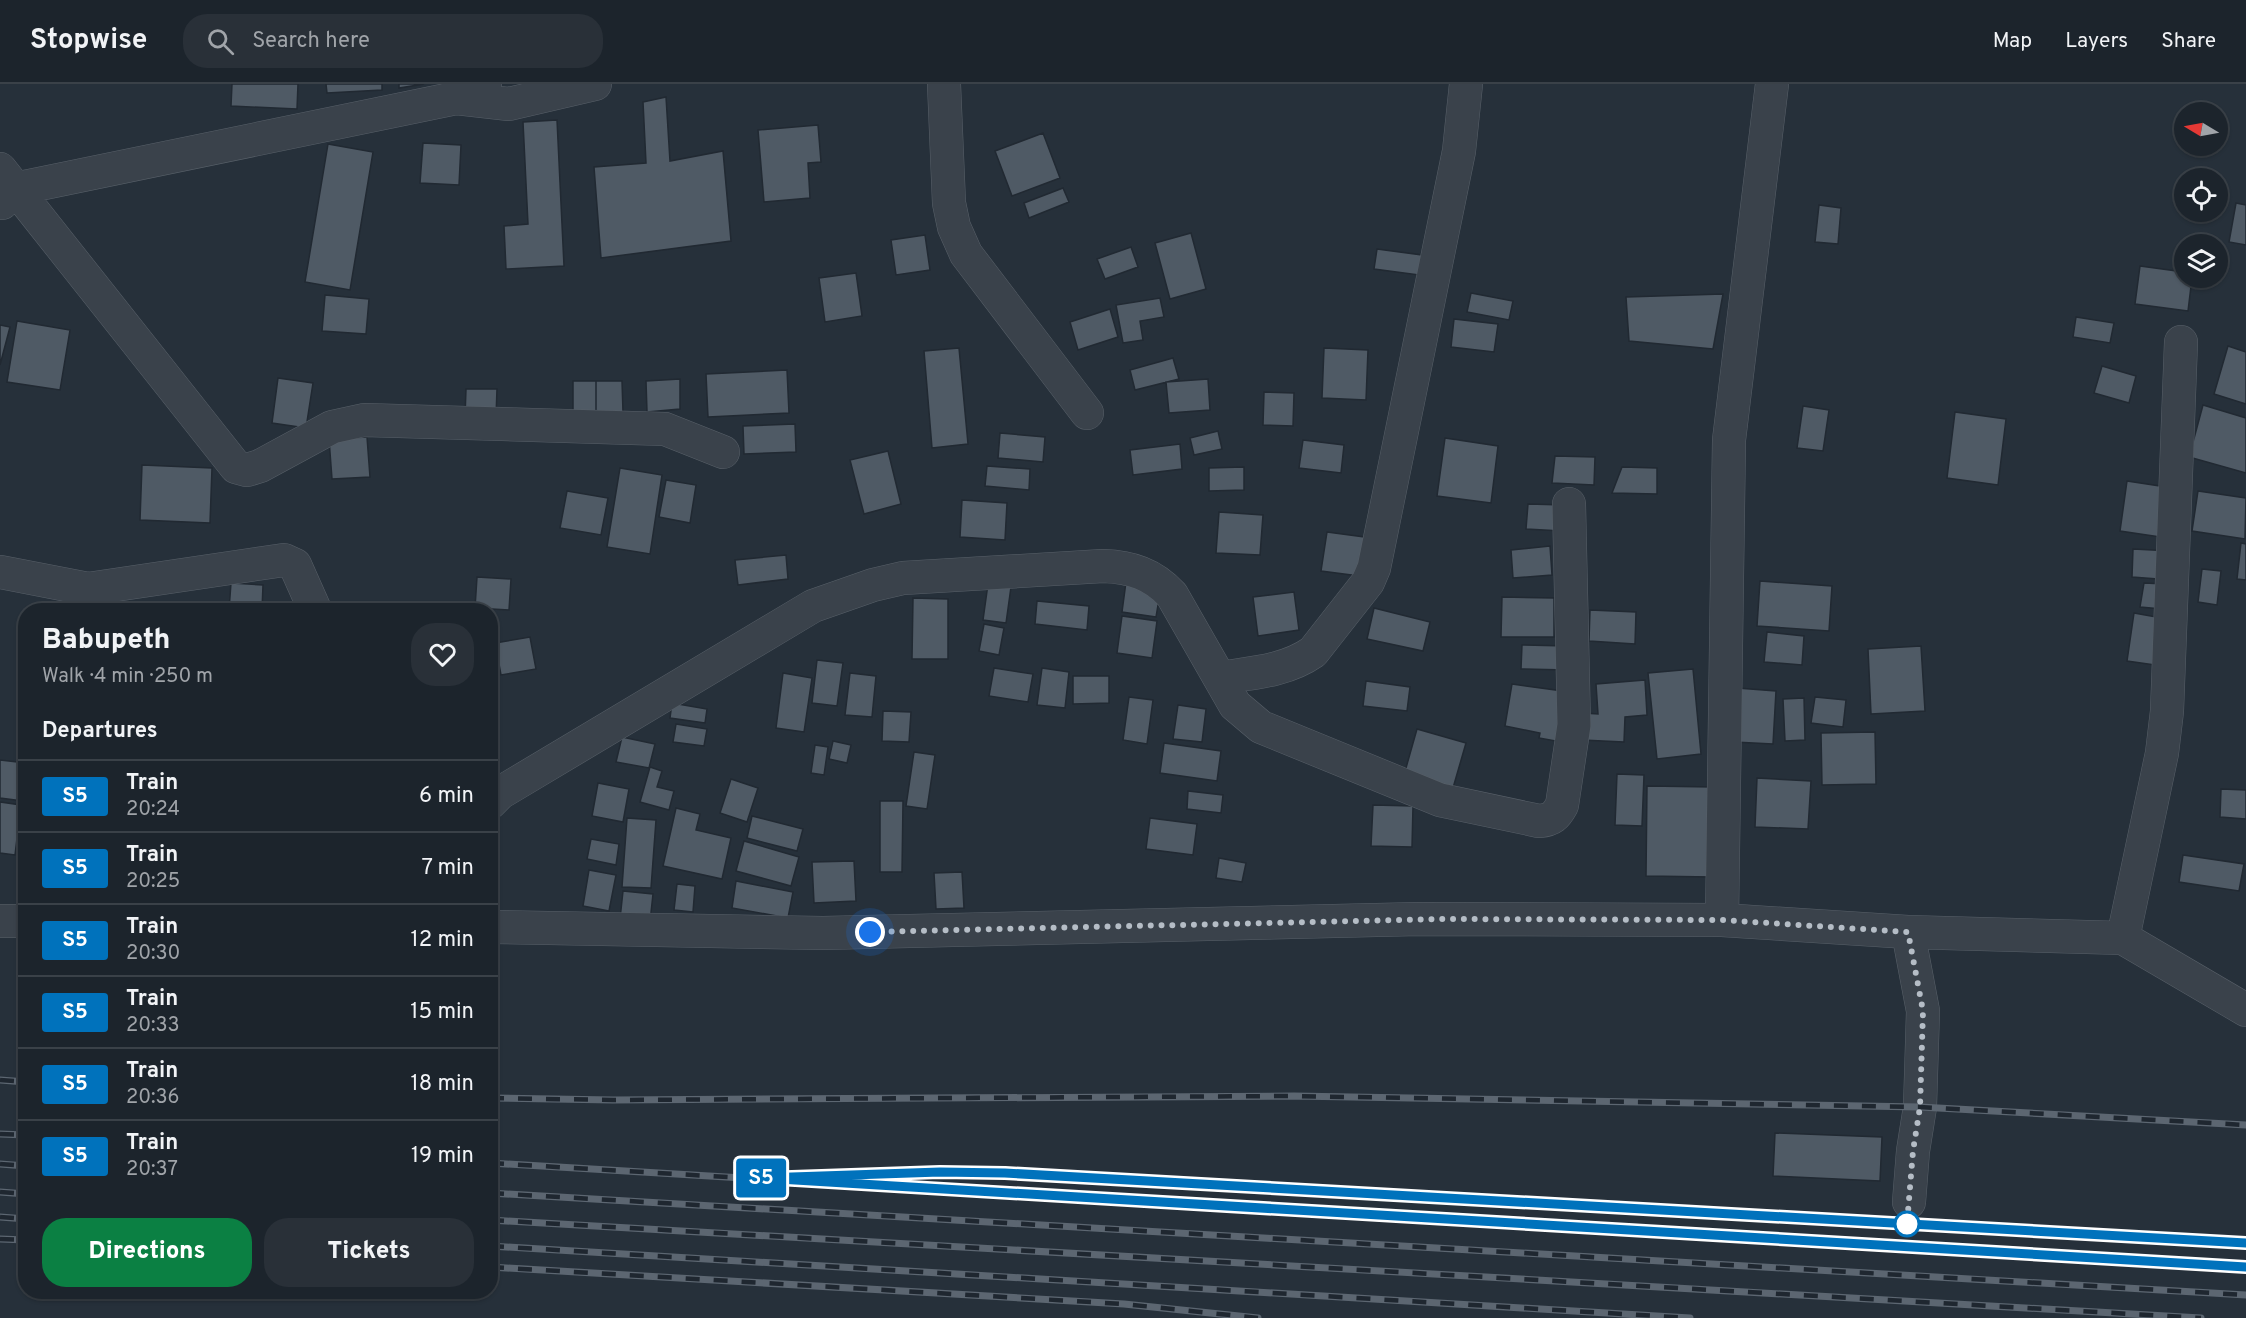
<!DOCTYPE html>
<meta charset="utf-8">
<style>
:root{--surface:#1c242c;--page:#293038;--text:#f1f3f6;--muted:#a0a4a9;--line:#3a4148;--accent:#0b8043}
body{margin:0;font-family:Overpass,sans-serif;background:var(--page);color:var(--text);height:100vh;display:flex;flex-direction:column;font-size:22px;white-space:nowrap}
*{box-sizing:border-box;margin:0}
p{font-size:20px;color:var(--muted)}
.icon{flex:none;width:33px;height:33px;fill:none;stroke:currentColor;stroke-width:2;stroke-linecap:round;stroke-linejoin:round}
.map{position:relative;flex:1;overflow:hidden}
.panel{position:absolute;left:18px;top:519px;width:480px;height:696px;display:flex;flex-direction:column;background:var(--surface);border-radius:24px;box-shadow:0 2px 4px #0004,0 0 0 2px var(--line)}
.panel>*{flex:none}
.badge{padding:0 12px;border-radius:4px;font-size:21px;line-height:39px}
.needle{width:39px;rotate:280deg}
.buttons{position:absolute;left:2174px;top:18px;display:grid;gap:12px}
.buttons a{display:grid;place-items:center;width:54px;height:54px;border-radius:50%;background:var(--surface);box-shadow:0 2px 4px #0004,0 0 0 2px var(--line);font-size:30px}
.you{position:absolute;width:30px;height:30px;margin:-15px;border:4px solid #fff;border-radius:50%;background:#1a73e8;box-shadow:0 0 0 9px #1a73e833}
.map>.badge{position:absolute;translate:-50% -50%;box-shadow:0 0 0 3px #fff}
h2{padding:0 24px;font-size:22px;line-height:54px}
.round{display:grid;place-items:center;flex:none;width:63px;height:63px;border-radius:24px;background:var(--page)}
.headline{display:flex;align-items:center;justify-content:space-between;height:102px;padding:0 24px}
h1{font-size:28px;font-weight:800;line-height:45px}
.button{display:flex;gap:12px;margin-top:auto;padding:12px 24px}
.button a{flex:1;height:69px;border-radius:24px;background:var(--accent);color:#fff;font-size:24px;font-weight:800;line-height:69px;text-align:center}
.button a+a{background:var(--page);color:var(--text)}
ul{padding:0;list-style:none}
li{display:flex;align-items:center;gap:18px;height:72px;padding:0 24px;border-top:2px solid var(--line)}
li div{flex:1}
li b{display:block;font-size:22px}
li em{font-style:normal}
li .badge{min-width:66px;font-weight:700;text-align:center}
header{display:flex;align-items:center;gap:36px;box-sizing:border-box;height:84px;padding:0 30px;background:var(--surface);border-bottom:2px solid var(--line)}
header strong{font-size:28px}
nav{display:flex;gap:33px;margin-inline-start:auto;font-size:21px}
.search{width:420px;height:54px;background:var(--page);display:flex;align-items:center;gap:15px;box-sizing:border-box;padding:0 21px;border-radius:24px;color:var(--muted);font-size:22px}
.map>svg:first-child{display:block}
.building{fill:#4f5a65;stroke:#212932;stroke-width:1.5}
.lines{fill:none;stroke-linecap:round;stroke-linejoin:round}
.minor-casing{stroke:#586069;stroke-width:34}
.minor{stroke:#3a424b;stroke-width:33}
.rail-casing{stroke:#5c6671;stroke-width:7}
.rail{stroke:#1f2730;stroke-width:4.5;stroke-dasharray:14;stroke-linecap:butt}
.line-casing{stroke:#fff;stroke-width:14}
.line{stroke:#0072bc;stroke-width:9}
.walk{stroke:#b5bdc6;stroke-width:6;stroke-dasharray:0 10.8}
.stop-dot{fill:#fff;stroke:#0072bc;stroke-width:3}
</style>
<header>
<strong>Stopwise</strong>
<div class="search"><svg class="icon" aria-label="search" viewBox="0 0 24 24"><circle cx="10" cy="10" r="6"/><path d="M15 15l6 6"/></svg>Search here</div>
<nav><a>Map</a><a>Layers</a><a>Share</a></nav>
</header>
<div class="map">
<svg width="2246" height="1234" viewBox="0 0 2246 1234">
<rect width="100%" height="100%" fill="#26303a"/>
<path class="building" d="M232,0H298L297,25L231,22Z
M326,0H382V6L327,9Z
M399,0H424L399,4Z
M666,13L670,77L723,67L731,157L601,174L594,83L646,79L643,18Z
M557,36L564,182L506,185L504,142L528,140L523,38Z
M818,41L821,78L808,79L810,114L764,118L758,46Z
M1043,49L1060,94L1012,112L995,67Z
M423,59L461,61L459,101L420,99Z
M328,60L373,68L350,206L305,198Z
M1063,104L1069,118L1029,134L1024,119Z
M2236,119L2246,121V161L2229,158Z
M1819,121L1841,124L1838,160L1815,158Z
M1191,149L1206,205L1170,215L1155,159Z
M925,151L930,186L896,191L891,156Z
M1131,163L1138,183L1105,195L1097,175Z
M1377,165L1422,171L1419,191L1374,185Z
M2140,182L2184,188V194H2192L2188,227L2135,220Z
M856,189L862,232L825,238L819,194Z
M1471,209L1513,217L1509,236L1467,228Z
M1723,210L1713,265L1629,257L1626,213Z
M325,211L369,215L366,250L322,247Z
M1160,214L1164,233L1140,237L1143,256L1123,259L1116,221Z
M1110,225L1118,253L1078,266L1070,238Z
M2076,233L2114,239L2110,259L2073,253Z
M1454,235L1498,240L1494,268L1451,263Z
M17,237L70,246L60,306L7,298Z
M0,241L10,243L0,281Z
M2228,262L2246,268V320L2214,310Z
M959,264L968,360L932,364L924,267Z
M1324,264L1368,266L1366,316L1322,314Z
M1173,274L1179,295L1135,306L1130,286Z
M2102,282L2136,292L2129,319L2094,309Z
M787,286L789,329L708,333L706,290Z
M278,294L313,299L306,344L272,339Z
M680,295V325L647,328L646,297Z
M1208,295L1210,326L1169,329L1166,298Z
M573,297H596V329H573Z
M596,297H622L623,328L596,329Z
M466,305H497L496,333H465Z
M1264,308L1294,309L1293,342L1263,341Z
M2203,321L2246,334V389L2189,373Z
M1803,322L1829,326L1823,367L1797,364Z
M1955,328L2006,335L1998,401L1947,394Z
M795,340L796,368L744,370L743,342Z
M1218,347L1222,365L1194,371L1190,354Z
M1000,349L1045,353L1043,378L998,374Z
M367,353L370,393L332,395L329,355Z
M1445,354L1498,362L1491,419L1437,412Z
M1303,356L1344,361L1341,389L1299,384Z
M1180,360L1182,385L1133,391L1130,366Z
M888,367L901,420L864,430L850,376Z
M1555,372L1595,373L1594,401L1552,399Z
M142,381L212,384L210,439L140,436Z
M987,382L1030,385L1029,406L985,402Z
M1244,383V406L1209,407V384Z
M1622,383L1657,384V410L1612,409Z
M620,384L662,391L650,470L607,463Z
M666,396L696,401L690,439L659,433Z
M2127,397L2173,404L2167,454L2120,447Z
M567,407L608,414L601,451L560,444Z
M2198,407L2246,414L2245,455L2192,447Z
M962,416L1007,419L1005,456L960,453Z
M1528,420L1564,421L1562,447L1526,445Z
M1219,428L1263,431L1260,471L1216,469Z
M1327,448L1372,454L1367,493L1321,487Z
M2241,459L2246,460V496L2237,495Z
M1550,462L1552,491L1513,494L1511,466Z
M2133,465L2172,467L2171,496L2132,493Z
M786,471L788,495L738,501L735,476Z
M2202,485L2221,487L2217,521L2198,518Z
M477,493L511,495L509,526L475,524Z
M1760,497L1832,502L1829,547L1757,542Z
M1126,498L1161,503L1156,533L1122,528Z
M231,499L263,501L262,526H229Z
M2144,499L2165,500L2162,525L2140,523Z
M988,500L1011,503L1006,539L983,536Z
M1294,508L1299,546L1258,552L1253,513Z
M1502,513L1554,514V553H1501Z
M913,514L948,515V575H912Z
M1037,517L1089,522L1087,546L1035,540Z
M1374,524L1430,538L1423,567L1367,555Z
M1590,526L1636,528L1635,560L1589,557Z
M2134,529L2162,534L2155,581L2127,577Z
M1122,532L1157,537L1152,574L1117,569Z
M984,540L1004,544L999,571L979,567Z
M1767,548L1804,552L1802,581L1764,578Z
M530,553L536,585L501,591L495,559Z
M1522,561L1567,562V586L1521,585Z
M1921,562L1925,627L1871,630L1868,565Z
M817,576L843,579L837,622L812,619Z
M994,584L1033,590L1028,618L989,612Z
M1042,584L1069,588L1065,624L1037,621Z
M1693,585L1701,670L1657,675L1648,589Z
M783,589L812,594L804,648L776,644Z
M850,589L876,592L872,633L845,631Z
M1073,592H1109V619L1073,620Z
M1645,596L1647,631L1625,633L1624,658L1582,656L1583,629L1598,630L1596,600Z
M1366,597L1410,603L1407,627L1363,622Z
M1512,600L1570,608L1561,658L1539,654L1540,649L1505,642Z
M1737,604L1776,607L1773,660L1734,658Z
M1129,613L1153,616L1147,660L1123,656Z
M1815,613L1846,616L1843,643L1811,639Z
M1804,614L1805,656L1785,657L1783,615Z
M672,619L707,625L705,639L670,634Z
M1178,621L1206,625L1202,658L1173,655Z
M883,627L911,628L909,658L882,657Z
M676,640L707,645L704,662L673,658Z
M1417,645L1466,659L1453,704L1404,691Z
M1875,648L1876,700L1822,701L1821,649Z
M622,653L655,660L649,684L616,678Z
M833,657L851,661L847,679L829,675Z
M1164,659L1221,667L1217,697L1160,689Z
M815,661L828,663L824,691L811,689Z
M914,668L935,671L927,725L906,722Z
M0,676L26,679L23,717L0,714Z
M650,683L662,687L657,703L674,707L669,726L640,718Z
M1617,690L1644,691L1642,742L1615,741Z
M1757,694L1811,697L1808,745L1755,743Z
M731,695L758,704L747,738L720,729Z
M598,699L629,705L623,738L592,732Z
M1647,702L1714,703L1713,793L1646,792Z
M2221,705L2246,706V735L2220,733Z
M1188,707L1223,711L1221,729L1187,725Z
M880,717H903L902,788H880Z
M0,718L21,721L15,771L0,769Z
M1373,721L1413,722L1412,763L1371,762Z
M676,724L700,730L696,746L731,754L722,795L663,782Z
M752,732L803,745L797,767L747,754Z
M627,734L656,736L651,804L622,803Z
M1150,734L1197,740L1193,771L1146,765Z
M591,755L619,760L616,781L587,775Z
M744,757L799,773L791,802L736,787Z
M26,771V817L19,816Z
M2183,771L2244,780L2239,807L2179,798Z
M1219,774L1246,779L1242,798L1216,794Z
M854,777L856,817L814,819L812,778Z
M589,786L616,791L609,827L583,822Z
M962,788L964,824L936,825L934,789Z
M736,797L793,808L788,834L732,824Z
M677,800L695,802L693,828L674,826Z
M623,807L653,810L650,838L620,835Z
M1775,1049L1882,1053L1880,1097L1773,1092Z"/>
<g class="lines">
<defs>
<path id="minor" d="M944,0L949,119L954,143L966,170L1087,329
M456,14L509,20L595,0
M0,85L236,383L247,386L260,382L332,343L364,336L665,345L723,368
M2,119L15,105L456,14L477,7L485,0
M0,488L88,505L284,476L295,481L315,526
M1220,594C1252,589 1286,587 1313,568L1368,498L1374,484L1459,67L1466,0
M490,719L500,709L813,522L873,501L903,494L1103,482C1131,483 1153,490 1172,511L1235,621L1261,643L1440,716L1539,737C1552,736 1556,732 1562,721L1574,641L1569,420
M1722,836L1729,356L1772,0
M0,837H26
M490,843L823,849L1419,835L1722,836L1908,848L2123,854L2246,926
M1908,848L1923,927L1920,1023L1913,1067L1909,1118
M2123,854L2162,669L2167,627L2181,258"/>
</defs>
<use href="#minor" class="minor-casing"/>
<use href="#minor" class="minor"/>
<defs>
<path id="rail" d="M0,996L26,998
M490,1014L613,1016L1294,1012L1920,1023L2246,1041
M0,1050L26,1051
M490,1079L2246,1183
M0,1080L26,1082
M839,1092L940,1088L1005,1089L2246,1159
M0,1108L26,1110
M490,1109L2246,1211
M0,1133L26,1135
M490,1136L2201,1234
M0,1155L26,1156
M490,1162L1690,1234
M490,1183L1124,1220L1258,1234"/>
</defs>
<use href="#rail" class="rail-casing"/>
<use href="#rail" class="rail"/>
</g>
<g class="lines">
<defs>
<path id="line" d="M2246,1159L1005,1089L940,1088L761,1094L2246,1183"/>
</defs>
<use href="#line" class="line-casing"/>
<use href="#line" class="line"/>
<path class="walk" d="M870,848L1442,835L1722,836L1908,848L1923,927L1920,1023L1913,1067L1907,1140"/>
</g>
<circle class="stop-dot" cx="1907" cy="1140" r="12"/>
</svg>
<div class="buttons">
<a><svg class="needle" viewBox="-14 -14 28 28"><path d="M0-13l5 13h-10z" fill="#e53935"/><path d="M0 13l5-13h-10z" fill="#a0a4a9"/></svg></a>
<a><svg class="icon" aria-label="locate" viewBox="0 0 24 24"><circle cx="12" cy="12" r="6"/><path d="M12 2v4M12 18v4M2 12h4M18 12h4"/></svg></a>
<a><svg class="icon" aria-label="layers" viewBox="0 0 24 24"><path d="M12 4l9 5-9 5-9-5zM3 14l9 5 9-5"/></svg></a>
</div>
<div class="you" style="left:870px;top:848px"></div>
<b class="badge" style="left:761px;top:1094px;background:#0072bc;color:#fff">S5</b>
<section class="panel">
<div class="headline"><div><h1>Babupeth</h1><p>Walk · 4 min · 250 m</p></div><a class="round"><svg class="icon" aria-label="heart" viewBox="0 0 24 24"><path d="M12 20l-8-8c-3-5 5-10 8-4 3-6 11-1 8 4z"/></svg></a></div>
<h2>Departures</h2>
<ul>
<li><span class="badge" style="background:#0072bc;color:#fff">S5</span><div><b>Train</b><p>20:24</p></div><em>6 min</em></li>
<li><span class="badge" style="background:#0072bc;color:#fff">S5</span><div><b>Train</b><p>20:25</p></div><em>7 min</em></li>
<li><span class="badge" style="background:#0072bc;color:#fff">S5</span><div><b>Train</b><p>20:30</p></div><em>12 min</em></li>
<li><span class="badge" style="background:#0072bc;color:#fff">S5</span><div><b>Train</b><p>20:33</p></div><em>15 min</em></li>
<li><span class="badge" style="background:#0072bc;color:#fff">S5</span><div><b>Train</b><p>20:36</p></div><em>18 min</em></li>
<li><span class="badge" style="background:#0072bc;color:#fff">S5</span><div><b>Train</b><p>20:37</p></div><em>19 min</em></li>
</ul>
<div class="button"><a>Directions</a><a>Tickets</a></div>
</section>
</div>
